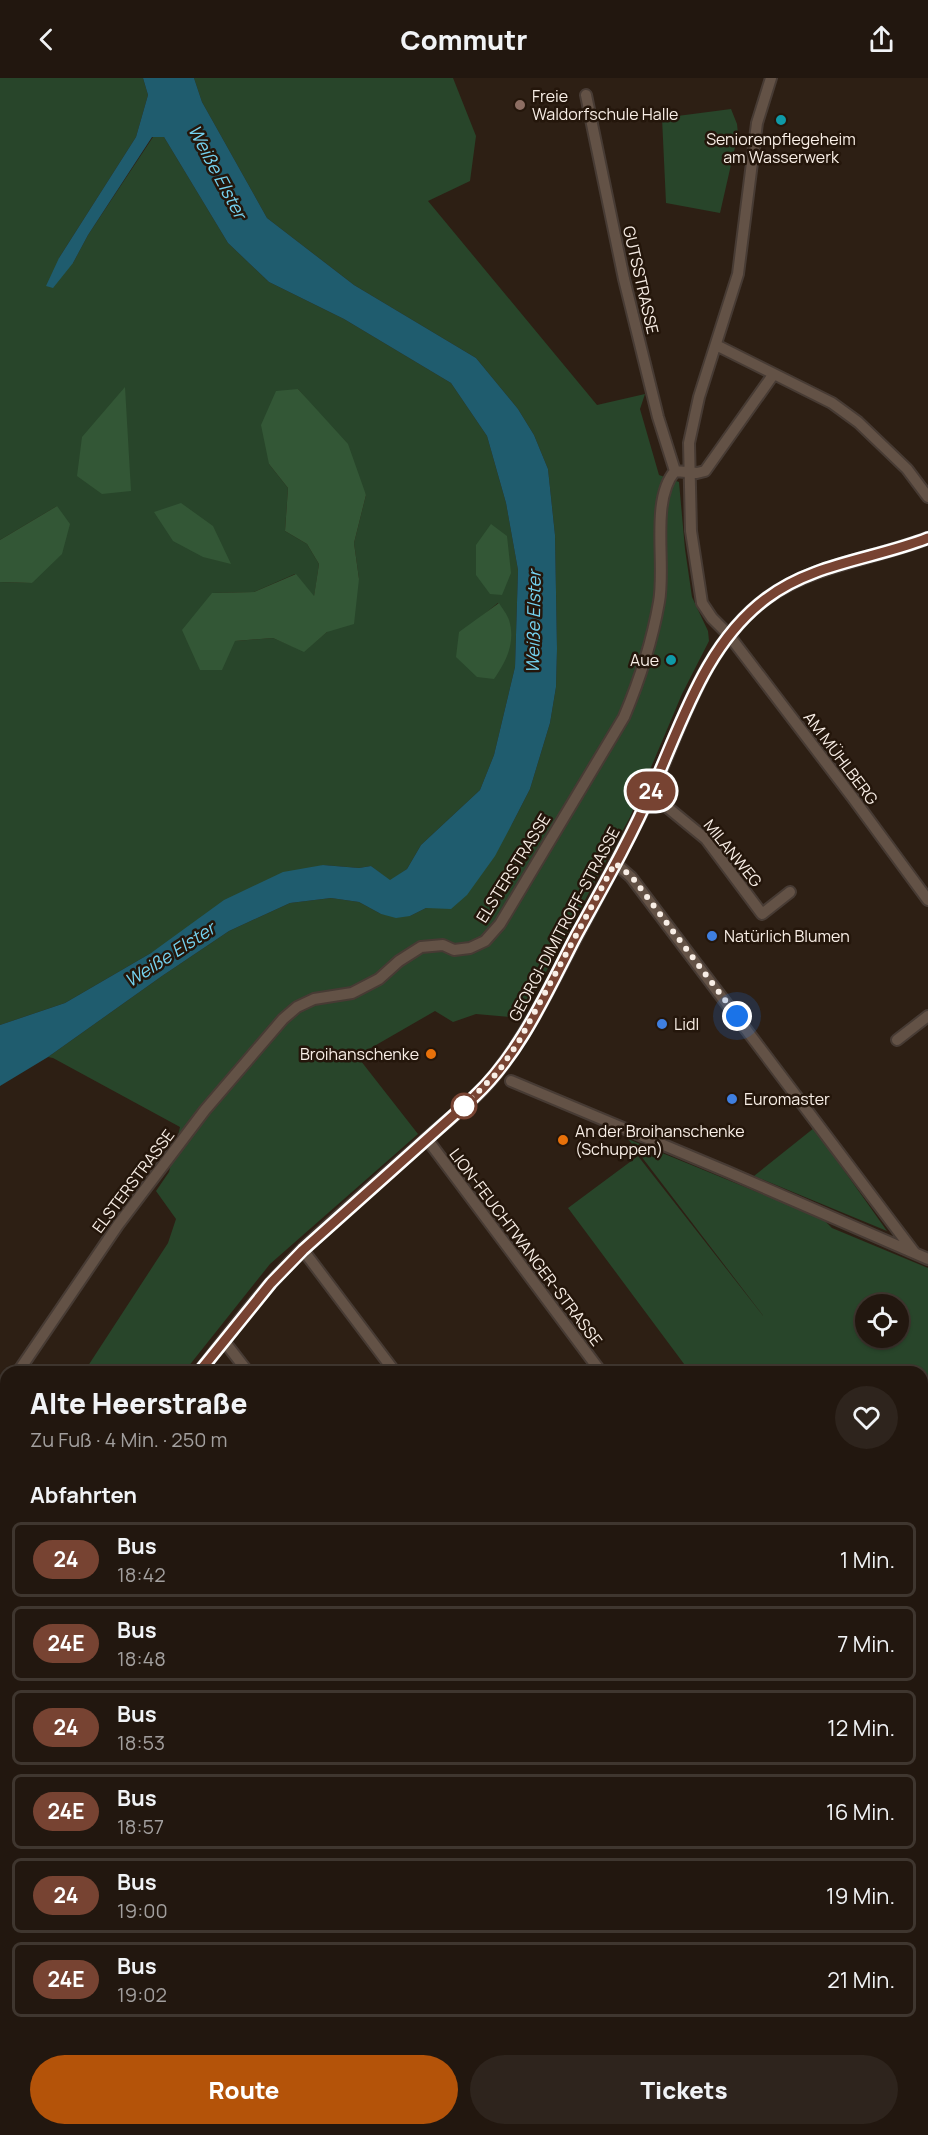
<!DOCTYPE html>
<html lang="de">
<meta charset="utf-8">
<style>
:root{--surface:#22170f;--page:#2e241d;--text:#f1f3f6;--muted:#a29f9e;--line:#3f362f;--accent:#b45309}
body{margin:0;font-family:Manrope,sans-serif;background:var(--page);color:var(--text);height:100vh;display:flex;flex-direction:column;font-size:22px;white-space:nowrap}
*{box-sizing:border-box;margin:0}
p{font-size:20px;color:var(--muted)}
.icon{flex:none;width:33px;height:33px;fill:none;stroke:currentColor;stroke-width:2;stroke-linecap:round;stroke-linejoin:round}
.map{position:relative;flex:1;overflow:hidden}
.side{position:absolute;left:0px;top:1288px;width:928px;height:770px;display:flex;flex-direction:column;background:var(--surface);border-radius:18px 18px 0 0;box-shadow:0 2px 4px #0004,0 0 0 2px var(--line)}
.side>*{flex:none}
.badge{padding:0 12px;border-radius:20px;font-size:21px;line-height:39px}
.buttons{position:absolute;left:855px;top:1216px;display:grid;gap:12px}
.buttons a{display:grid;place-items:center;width:54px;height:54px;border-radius:50%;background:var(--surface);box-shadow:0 2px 4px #0004,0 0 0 2px var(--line);font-size:30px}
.you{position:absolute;width:30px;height:30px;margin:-15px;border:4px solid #fff;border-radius:50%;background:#1a73e8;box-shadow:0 0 0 9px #1a73e833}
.map>.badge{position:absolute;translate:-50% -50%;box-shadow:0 0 0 3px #fff}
h2{padding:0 30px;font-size:22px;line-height:54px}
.round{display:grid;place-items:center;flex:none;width:63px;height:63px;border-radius:32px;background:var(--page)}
.overview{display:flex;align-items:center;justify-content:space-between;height:102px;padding:0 30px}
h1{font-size:28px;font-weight:800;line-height:45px}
.cta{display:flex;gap:12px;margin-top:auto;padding:12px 30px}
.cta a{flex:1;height:69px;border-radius:36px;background:var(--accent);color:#fff;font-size:24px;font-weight:800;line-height:69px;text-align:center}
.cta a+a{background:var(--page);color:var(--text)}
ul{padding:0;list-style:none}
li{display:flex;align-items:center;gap:18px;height:75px;margin:0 12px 9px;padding:0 18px;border:3px solid var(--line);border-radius:9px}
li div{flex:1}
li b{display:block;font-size:22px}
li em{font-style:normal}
li .badge{min-width:66px;font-weight:700;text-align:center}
header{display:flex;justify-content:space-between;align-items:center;height:78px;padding:0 30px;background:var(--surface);font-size:27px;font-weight:800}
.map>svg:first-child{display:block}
.green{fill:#28452a;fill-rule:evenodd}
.forest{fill:#335736}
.water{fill:#1f5c6e}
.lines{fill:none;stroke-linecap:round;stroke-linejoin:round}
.minor-casing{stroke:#473b34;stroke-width:14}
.tertiary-casing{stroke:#473b34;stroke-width:15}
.minor{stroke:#635246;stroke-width:10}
.tertiary{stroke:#635246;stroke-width:12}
.line-casing{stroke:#fff;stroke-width:14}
.line{stroke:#774332;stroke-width:9}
.walk{stroke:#f8eee6;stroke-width:6;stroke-dasharray:0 10.8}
.education-dot{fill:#8d6e63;stroke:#24160b;stroke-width:2}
.culture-dot{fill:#0f9aa8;stroke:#24160b;stroke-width:2}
.shop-dot{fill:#3f7fe0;stroke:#24160b;stroke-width:2}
.food-dot{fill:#e8710a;stroke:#24160b;stroke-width:2}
.stop-dot{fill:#fff;stroke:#774332;stroke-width:3}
.labels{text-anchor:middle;stroke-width:5;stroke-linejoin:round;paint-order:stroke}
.poi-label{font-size:16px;fill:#f8eee6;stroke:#24160b;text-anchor:start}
.street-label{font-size:16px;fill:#f8eee6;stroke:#24160b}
.water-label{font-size:18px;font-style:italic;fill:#75d2f0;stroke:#24160b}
</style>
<header><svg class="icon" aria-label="back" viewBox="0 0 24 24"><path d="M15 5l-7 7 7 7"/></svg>Commutr<svg class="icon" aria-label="share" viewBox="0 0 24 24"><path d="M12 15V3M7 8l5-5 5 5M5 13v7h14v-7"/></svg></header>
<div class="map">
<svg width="928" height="2057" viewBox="0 0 928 2057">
<rect width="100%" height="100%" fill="#2d1f14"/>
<path class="green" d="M0,0H143L148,17L136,59L59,180L73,185L88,157L153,59H164L228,165L269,204L344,241L451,305L487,358L506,425L518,492L515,589L494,677L480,712L421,767L407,791L390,803L371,788L359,790L323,787L151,875L65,925L0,947V504L32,505L57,428L0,462ZM298,311L320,337L366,417L354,465L359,501L327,554L304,573L273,560L235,563L213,515L254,514L295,496L314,519L319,486L307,466L285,453L288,410L269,386ZM498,525H499L456,579L482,538Z
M194,0H453L476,58L470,103L428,123L597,327L645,316L640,331L659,397L679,404L685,471L692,519L708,553L709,563L682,616L630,739L521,940L476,936L453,944L435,933L357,978L418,1056L270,1186L184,1294H84L168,1165L176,1141L156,1113L169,1094L180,1049L53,980L48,979L162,898L229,853L290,825L331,820L359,824L381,836L410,838L426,830H451L512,746L530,711L550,645L556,609L557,571L555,457L548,391L534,357L518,331L476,280L354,207L267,140L202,24Z
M731,31L737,46L738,56L720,135L666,125L662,40Z
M814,1050L887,1153L754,1098Z
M628,1061L823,1141L832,1150L928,1190V1612L922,1605V1294H690L568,1130L638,1078L768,1244ZM866,1227H898V1260H866Z
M922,1837L928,1844V2010L922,2003Z
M923,2022L928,2030V2057H498L494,2052H922Z"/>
<path class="forest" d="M125,309L131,413L102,416L77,398L82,359Z
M298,311L348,366L366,417L354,465L359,501L354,546L327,554L304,574L273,560L235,563L222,592H200L182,552L212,515L254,514L296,496L314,518L319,486L307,466L285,453L288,410L269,386L261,347L276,313Z
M181,425L213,448L231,486L203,479L173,463L154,434Z
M57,428L70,446L62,476L32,505L0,504V462Z
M491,446L507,458L511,495L502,517L490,516L476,497V467Z
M499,525C502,530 507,536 509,542C516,564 506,584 494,601L477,599L456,579L459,554Z"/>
<path class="water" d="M143,0H194L202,24L267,140L354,207L476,280L518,331L534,357L548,391L555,457L557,571L556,609L550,645L530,711L512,746L495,778L467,817L451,831L426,830L410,838L396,840L381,836L359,824L331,820L290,825L229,853L162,898L48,979L0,1008V947L65,925L151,875L224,822L283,794L323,787L359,790L371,788L390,802L407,791L421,767L480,712L494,677L515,589L518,492L506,425L487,358L451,305L344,241L269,204L228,165L164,59H152L88,157L73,185L53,210L46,208L59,180L136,59L148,17Z"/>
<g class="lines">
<defs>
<path id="minor" d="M771,0L757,45L738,196L699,319L689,365L691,453L702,525L712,540L728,556L853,720L928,822
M586,17L624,201L658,339L675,393
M716,267L832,325L858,344L907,391L928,419
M650,715L706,761L762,836L790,814
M615,785L631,799L914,1174
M897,962L928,938
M511,1003L728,1094L928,1181
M427,1061L601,1294
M303,1172L395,1294
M224,1263L248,1294
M18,1294L118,1147L205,1032L283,941L297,929L314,921L352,915L379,901L399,883L421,869L443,867L454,872L470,870L485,863L500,846L624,639C640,601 652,564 659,524C666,486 650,422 675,393L697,395L705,393L773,297
M0,1320L6,1312
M0,1361L6,1365
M0,1536L6,1532
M922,1761L928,1757
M0,2015L6,2023
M27,2052L31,2057
M473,2052L477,2057
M122,2057L127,2052"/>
<path id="tertiary" d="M199,1294C232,1252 265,1208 303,1171C345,1132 389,1094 432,1056C455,1036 480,1017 498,993C529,953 551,907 574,863C600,814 627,766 651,715C682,647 704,566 767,520C814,486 875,481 928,460
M0,1714L6,1702"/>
</defs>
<use href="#minor" class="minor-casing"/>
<use href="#tertiary" class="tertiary-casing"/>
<use href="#minor" class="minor"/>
<use href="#tertiary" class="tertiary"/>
</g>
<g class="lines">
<defs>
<path id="line" d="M199,1294L271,1205L303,1172L474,1019C520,976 547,914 576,858C603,809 631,760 653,709C683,642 706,565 767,520C813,485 875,481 928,460"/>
</defs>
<use href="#line" class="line-casing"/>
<use href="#line" class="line"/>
<path class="walk" d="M464,1028L498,994L518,965L615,785L632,799L737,938"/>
</g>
<circle class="education-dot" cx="520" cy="27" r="6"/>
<g class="culture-dot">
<circle cx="781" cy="42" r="6"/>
<circle cx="671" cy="582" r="6"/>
</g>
<g class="shop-dot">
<circle cx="712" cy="858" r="6"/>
<circle cx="662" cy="946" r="6"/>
<circle cx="732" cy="1021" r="6"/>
</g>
<g class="food-dot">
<circle cx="431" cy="976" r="6"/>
<circle cx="563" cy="1062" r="6"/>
</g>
<circle class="stop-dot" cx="464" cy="1028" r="12"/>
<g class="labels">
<g class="poi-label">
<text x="532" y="24">Freie<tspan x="532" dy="18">Waldorfschule Halle</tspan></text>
<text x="781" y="67" text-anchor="middle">Seniorenpflegeheim<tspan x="781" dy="18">am Wasserwerk</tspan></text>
<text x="659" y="588" text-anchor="end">Aue</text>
<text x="724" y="864">Natürlich Blumen</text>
<text x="674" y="952">Lidl</text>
<text x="419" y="982" text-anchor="end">Broihanschenke</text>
<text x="744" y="1027">Euromaster</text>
<text x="575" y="1059">An der Broihanschenke<tspan x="575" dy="18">(Schuppen)</tspan></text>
</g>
<g class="street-label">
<text transform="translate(641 202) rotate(77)" y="6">GUTSSTRASSE</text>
<text transform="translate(841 680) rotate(53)" y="6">AM MÜHLBERG</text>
<text transform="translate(733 775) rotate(51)" y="6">MILANWEG</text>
<text transform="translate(513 790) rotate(-58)" y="6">ELSTERSTRASSE</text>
<text transform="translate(564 846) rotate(-62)" y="6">GEORGI-DIMITROFF-STRASSE</text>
<text transform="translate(133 1103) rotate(-53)" y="6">ELSTERSTRASSE</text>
<text transform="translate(526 1169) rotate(53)" y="6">LION-FEUCHTWANGER-STRASSE</text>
</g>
<g class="water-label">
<text transform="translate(217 94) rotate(62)" y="6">Weiße Elster</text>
<text transform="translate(534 544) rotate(-89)" y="6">Weiße Elster</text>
<text transform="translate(170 877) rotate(-33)" y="6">Weiße Elster</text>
</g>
</g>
</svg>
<div class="buttons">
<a><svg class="icon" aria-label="locate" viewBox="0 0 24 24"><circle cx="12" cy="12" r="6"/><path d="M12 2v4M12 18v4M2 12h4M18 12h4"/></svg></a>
</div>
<div class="you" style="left:737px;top:938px"></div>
<b class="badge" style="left:651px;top:713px;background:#774332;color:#fff">24</b>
<section class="side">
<div class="overview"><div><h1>Alte Heerstraße</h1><p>Zu Fuß · 4 Min. · 250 m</p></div><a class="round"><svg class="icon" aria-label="heart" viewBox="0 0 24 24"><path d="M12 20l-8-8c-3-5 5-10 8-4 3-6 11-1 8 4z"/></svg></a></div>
<h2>Abfahrten</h2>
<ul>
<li><span class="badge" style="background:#774332;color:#fff">24</span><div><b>Bus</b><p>18:42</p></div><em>1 Min.</em></li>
<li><span class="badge" style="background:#774332;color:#fff">24E</span><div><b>Bus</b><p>18:48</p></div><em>7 Min.</em></li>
<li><span class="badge" style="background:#774332;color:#fff">24</span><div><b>Bus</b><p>18:53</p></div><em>12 Min.</em></li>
<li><span class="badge" style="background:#774332;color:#fff">24E</span><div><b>Bus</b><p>18:57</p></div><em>16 Min.</em></li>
<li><span class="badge" style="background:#774332;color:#fff">24</span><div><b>Bus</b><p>19:00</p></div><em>19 Min.</em></li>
<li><span class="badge" style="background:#774332;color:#fff">24E</span><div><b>Bus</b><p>19:02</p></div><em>21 Min.</em></li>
</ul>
<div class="cta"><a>Route</a><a>Tickets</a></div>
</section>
</div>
